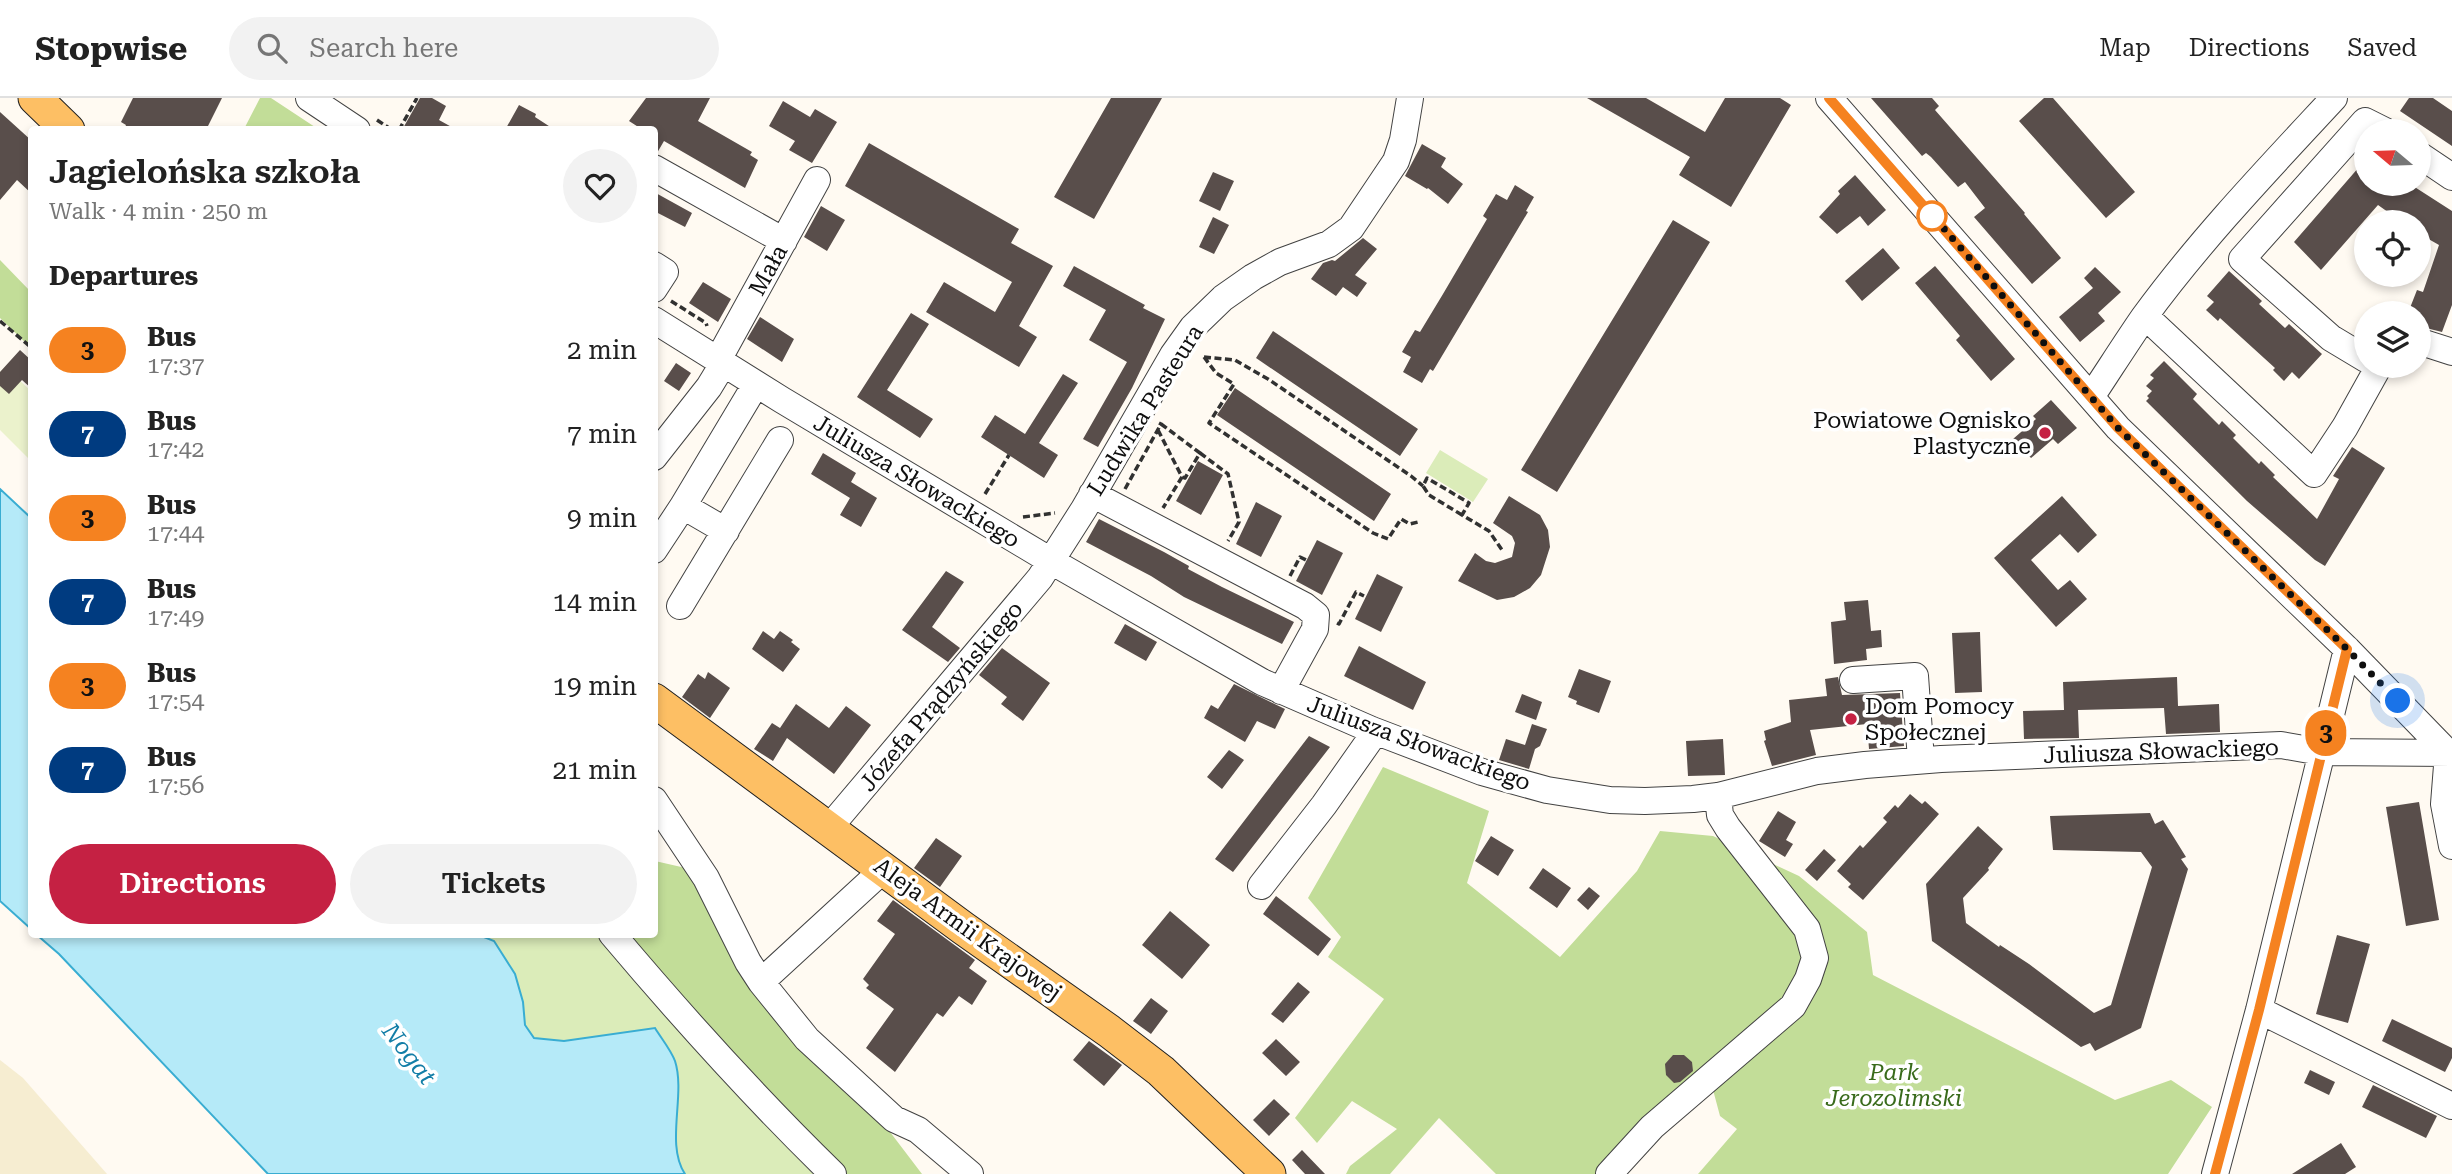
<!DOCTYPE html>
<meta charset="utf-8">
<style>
:root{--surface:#fff;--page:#f2f2f2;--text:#222;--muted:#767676;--line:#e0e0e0;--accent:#c52143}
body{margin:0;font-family:"Roboto Serif",serif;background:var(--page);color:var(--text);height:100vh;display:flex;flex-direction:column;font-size:26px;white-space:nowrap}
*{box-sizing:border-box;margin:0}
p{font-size:23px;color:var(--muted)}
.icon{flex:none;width:38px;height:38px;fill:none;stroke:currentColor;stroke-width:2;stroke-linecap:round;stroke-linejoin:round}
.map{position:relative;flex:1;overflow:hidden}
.panel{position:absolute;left:28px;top:28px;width:630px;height:812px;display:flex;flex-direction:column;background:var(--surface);border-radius:7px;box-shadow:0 4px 10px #0003}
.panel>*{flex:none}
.badge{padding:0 14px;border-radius:23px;font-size:24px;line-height:46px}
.needle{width:46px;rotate:289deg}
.fabs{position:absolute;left:2354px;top:21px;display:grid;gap:14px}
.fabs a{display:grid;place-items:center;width:77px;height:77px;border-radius:50%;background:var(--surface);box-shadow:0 4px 10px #0003;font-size:35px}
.you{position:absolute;width:35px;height:35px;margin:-18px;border:5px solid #fff;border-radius:50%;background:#1a73e8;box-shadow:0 0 0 10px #1a73e833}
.map>.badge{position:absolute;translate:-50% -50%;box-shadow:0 0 0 4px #fff}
h2{padding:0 21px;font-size:26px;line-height:63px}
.round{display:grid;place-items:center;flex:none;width:74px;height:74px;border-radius:37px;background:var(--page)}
.headline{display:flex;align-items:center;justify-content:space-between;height:119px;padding:0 21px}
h1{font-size:33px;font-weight:600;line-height:52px}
.action{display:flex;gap:14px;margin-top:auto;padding:14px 21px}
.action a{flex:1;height:80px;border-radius:42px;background:var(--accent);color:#fff;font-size:28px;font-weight:600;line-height:80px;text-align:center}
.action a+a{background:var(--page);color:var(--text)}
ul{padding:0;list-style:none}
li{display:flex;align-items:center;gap:21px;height:84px;padding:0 21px}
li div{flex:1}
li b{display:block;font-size:26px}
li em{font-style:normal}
li .badge{min-width:77px;font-weight:700;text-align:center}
header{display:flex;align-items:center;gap:42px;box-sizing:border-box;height:98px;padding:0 35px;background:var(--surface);border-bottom:2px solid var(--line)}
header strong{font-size:33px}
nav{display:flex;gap:38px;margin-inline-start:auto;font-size:24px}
.search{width:490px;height:63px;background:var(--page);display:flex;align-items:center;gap:18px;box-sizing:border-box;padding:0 24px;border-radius:38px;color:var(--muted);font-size:26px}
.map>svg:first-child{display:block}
.farmland{fill:#f6edd1}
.green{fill:#dbecb9}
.forest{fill:#c2dd98}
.pitch{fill:#ebf2cc}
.water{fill:#b5eaf8;stroke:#39add2;stroke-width:2}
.building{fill:#594e4b}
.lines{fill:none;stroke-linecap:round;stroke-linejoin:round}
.minor-casing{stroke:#424242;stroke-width:28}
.major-casing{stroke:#202020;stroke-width:35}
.path{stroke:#313131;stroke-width:3.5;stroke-dasharray:7 3.5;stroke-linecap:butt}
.minor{stroke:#fff;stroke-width:26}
.major{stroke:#fdbf64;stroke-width:33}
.line-casing{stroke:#fff;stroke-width:16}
.line{stroke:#f58220;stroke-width:10}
.walk{stroke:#0f0f0f;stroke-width:7;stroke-dasharray:0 12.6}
.stop-dot{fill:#fff;stroke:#f58220;stroke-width:3.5}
.poi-dot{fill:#c52143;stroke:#fff;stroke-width:2.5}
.labels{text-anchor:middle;stroke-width:7;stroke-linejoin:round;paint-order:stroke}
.street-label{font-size:23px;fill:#0f0f0f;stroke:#fff}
.poi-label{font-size:23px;fill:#0f0f0f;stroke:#fff;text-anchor:end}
.park-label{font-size:23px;font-style:italic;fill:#396b1c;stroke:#fff}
.water-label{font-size:24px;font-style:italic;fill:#137ea7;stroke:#fff}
</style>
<header>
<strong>Stopwise</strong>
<div class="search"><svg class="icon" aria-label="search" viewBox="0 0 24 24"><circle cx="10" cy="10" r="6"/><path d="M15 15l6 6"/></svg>Search here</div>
<nav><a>Map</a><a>Directions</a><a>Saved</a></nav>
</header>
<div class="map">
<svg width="2452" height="1076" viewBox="0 0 2452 1076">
<rect width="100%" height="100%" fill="#fffaf2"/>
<path class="farmland" d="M0,962L23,980L107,1076H0Z"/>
<path class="green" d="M1440,352L1488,381L1473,404L1426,375Z
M479,837H605L824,1076H685C665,1046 686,997 675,963C671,952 661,940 655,930L564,943L534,940L525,927L523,904L494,843Z"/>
<path class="forest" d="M260,0H271L318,31H244Z
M0,162L31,194L30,249L0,220Z
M1383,669L1489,713L1467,785L1560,859L1637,773L1660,733L1713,738L1799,778L1867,834L1873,877L2115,1002L2171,982L2212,1009L2168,1076H1698L1737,1031L1720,1018L1708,973L1603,1076H1496L1439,1020L1390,1076H1346L1350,1068L1397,1031L1352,1003L1317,1045L1295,1020L1384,901L1328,859L1341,839L1308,800Z
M655,763L690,771L922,1076H842L617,837L654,836Z"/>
<path class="pitch" d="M5,269L31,293V363L0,332V274Z"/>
<path class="water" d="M0,391L31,420V831L0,803Z
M37,837H479L494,843L515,876L523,904L525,927L534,940L564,943L655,930C661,940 671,952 675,963C686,997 665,1046 685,1076H268L59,856Z"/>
<path class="building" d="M133,0H222L206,32H124L126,27L121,24Z
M420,0H432L446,8L439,22L457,32H402Z
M646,0H710L698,23L752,54L750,57L758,62L745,90L664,43L657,55L654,54V32H643L629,23Z
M1111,0H1162L1094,121L1054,99Z
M1587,0H1646L1705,34L1725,0H1780L1791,7L1731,109L1679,77L1690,59Z
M1871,0H1932L1939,8L1935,12L2025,115L2024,116L2061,160L2032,186L1974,119L1985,110L1965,84L1958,89L1931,59L1926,55L1922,58Z
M2044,0H2053L2135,94L2106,120L2019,23Z
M2409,0H2433L2452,13V48L2400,13Z
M783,3L810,19L815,11L837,24L812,65L789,52L795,43L769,28Z
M519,7L536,16L535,19L555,32H505Z
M0,14L32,43V96L17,82L0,102Z
M869,45L1019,131L1011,145L1053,168L1019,228L1037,239L1019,269L926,214L944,184L995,214L1012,184L845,88Z
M1422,46L1446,60L1441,69L1463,86L1448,106L1428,90L1427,91L1405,78Z
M2366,61V86H2410L2452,113V207L2442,234L2418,228V215H2408L2417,192L2423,194L2439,147L2418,135V124H2402L2378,107L2321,172L2294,144Z
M1213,74L1234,83L1220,113L1199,103Z
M1855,77L1886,112L1868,128L1860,118L1837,136L1819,119L1840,96L1838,93Z
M1515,87L1534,99L1526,113L1528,114L1433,273L1430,271L1422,285L1403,274L1411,259L1402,254L1415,232L1420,234L1443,196L1487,121L1483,118L1496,96L1507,102Z
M654,94L692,115L685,129L654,113Z
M821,108L845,122L827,153L804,139Z
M1213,119L1229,127L1214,156L1199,149Z
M1673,122L1710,144L1557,394L1521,372Z
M1363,140L1377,151L1355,177L1367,185L1357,199L1343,189L1336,198L1311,181L1323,165L1332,162L1335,163Z
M1883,150L1900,170L1862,203L1845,183Z
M1074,168L1145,207L1143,210L1165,221L1132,290L1098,349L1083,341L1127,264L1089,242L1106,212L1063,188Z
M1935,168L2015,261L1991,283L1956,242L1960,238L1915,185Z
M2095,169L2121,194L2098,215L2105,223L2080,244L2059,219L2093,190L2084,180Z
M2229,173L2262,203L2259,206L2285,230L2289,226L2322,256L2299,281L2292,274L2284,283L2273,272L2275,270L2220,220L2218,223L2206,212L2214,204L2207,198Z
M703,184L731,201L718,224L689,205Z
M911,215L929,226L887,292L933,321L920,340L857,299Z
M760,219L794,241L782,264L747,241Z
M1273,233L1418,331L1400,358L1256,260Z
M20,252L32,263V291L22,282L9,296L0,288V274Z
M2164,263L2197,296L2193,301L2219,327L2222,323L2236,337L2233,340L2259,366L2261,363L2275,377L2273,379L2317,421L2339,381L2333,378L2352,349L2385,370L2325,468L2315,462L2247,403L2146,303L2149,300L2147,298L2152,293L2146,288L2154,280L2150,277Z
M676,265L691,275L679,293L664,283Z
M1063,276L1078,285L1039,345L1058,357L1044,380L981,339L995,317L1025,336Z
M1235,290L1391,396L1374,423L1217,317Z
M2051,302L2077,330L2058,346L2053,341L2031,360L2013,341L2036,321L2033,318Z
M823,355L856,375L851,384L877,400L861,429L840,417L850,400L811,376Z
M1198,363L1223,377L1201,417L1176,403Z
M1509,398L1540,417L1548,432L1550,449L1541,477L1530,490L1514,499L1497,502L1458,483L1475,455L1486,463L1495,465L1512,459L1515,445L1512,438L1493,425Z
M2062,398L2097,437L2078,455L2060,436L2031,462L2058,492L2070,482L2087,501L2056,529L1994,460Z
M1256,404L1282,418L1261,459L1236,446Z
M1099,421L1164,454L1189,468L1188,471L1222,489L1294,524L1282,546L1184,499L1151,478L1086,444Z
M1317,442L1343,455L1322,497L1296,483Z
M946,473L964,484L932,529L960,550L948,564L902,532Z
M1377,476L1403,489L1381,534L1355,521Z
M1868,502L1871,533L1881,532L1882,549L1866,551L1867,562L1834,566L1831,524L1846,522L1844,504Z
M1125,526L1157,544L1146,563L1114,545Z
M763,533L774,541L780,533L793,542L791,544L800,551L783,574L752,551Z
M1980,534L1982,594L1955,595L1952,535Z
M1359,548L1426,584L1413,612L1344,578Z
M1002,550L1050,585L1023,623L1001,606L1007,599L979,577Z
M1579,571L1611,583L1599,615L1576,606L1577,603L1568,599Z
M708,574L730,590L710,620L682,599L698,576L705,581Z
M1838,579L1842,597L1900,595L1904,648L1869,651L1867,626L1810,632L1816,657L1772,668L1764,643L1766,642L1764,633L1791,624L1789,602L1827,598L1825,581Z
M2177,579L2178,608L2219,606L2220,634L2166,636L2164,610L2078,612L2079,640L2024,641L2023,613L2064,612L2063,584Z
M1234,586L1285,611L1275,631L1257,623L1245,644L1204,620L1211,607L1218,611Z
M1522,596L1542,604L1536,622L1515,614Z
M796,606L829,630L846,608L871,627L834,676L787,640L773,663L754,651L772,625L780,630Z
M1532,626L1547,631L1540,648L1535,651L1529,671L1499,662L1506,641L1525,647Z
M1309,638L1330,649L1233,774L1215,761Z
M1723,641L1725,677L1688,678L1686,643Z
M1229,652L1244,662L1222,691L1207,679Z
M1910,696L1922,706L1925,703L1939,716L1863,802L1848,789L1851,786L1837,773L1860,747L1863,750L1887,724L1883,720L1895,707L1898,710Z
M2419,704L2439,822L2406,828L2386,709Z
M1778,713L1796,724L1786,742L1793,746L1785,759L1759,743Z
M2150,715L2155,726L2163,722L2186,759L2181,761L2188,771L2141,930L2095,953L2090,945L2081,949L1932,843L1926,786L1978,728L2003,751L1988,770L1989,772L1963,800L1966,825L1999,849L2000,847L2029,866L2094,915L2111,907L2152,769L2141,754L2053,752L2050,718Z
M1491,738L1514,752L1498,778L1475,763Z
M936,740L962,758L940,789L914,770Z
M1824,751L1836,762L1817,783L1805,772Z
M1543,770L1571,790L1557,810L1529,790Z
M1589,789L1600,798L1588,812L1577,802Z
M1276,798L1331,841L1318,858L1263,816Z
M893,802L975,862L969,870L987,883L972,907L959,898L943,919L937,915L895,974L866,950L894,911L866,890L869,887L863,881L895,836L877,823Z
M1170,813L1210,847L1182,881L1142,847Z
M2337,837L2370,846L2348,925L2316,916Z
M1298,884L1310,894L1283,925L1271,916Z
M1151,900L1168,913L1151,936L1133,923Z
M2392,921L2452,950V960L2445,974L2382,943Z
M1276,941L1300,964L1286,978L1262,955Z
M1089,943L1122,967L1104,988L1073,962Z
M1673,957H1684L1692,964L1693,973L1680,984L1674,985L1666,977L1665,966Z
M2310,972L2335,984L2329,997L2304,985Z
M2373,987L2437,1018L2426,1040L2362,1009Z
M1274,1001L1290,1016L1269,1038L1253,1022Z
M2341,1045L2356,1069L2345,1076H2292Z
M1302,1052L1325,1076H1305L1292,1062Z"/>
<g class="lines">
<defs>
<path id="minor" d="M309,0L357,32
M1829,0L2118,330L2347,551L2448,655L2444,706L2452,748
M2418,56L2452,79
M654,70L784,143
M654,167L665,174L654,191
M2145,218L2314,376L2345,329L2379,268
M654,222L782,302L1051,463L1262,584L1372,632L1482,674L1547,692L1610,702L1645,703L1693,701L1718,698L1817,673L1865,667L1941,661L2281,647L2321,654L2452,655
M2418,243L2452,254
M2366,261L2331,240L2242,161L2365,23L2385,33
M718,262L817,82
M2091,299C2109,272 2126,245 2144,219C2201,141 2269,70 2334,0
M654,359L709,289L723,266
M1092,396L1305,508L1316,517L1315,531L1281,593
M683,408L726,433
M654,452L683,408L756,286
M680,508L780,342
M1853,582L1915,578L1921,662
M654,702L706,780L748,864L761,884L807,941L894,1021L918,1032L970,1076
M828,731L1040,480L1084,411L1173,257L1193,229L1223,200L1253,179L1280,164L1329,146L1351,130L1396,63L1403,42L1410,0
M1261,788L1324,707L1369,643L1372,632
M612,836C682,919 755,1000 833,1076
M761,884L884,771
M2259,912L2452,1008
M1609,1076L1652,1029L1793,908L1808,881L1815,860L1807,831L1728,730L1720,717L1718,698
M2215,1076L2259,912L2347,551"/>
<path id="major" d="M35,0L68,32
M654,602L963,830L1109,933L1161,973L1269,1076"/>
</defs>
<use href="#minor" class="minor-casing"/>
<use href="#major" class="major-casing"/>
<path class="path" d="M377,22L392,32
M399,32L417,0
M671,203L706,225L707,228
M0,223L32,250
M1204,259L1216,275L1234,286L1209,325L1373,435L1388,441L1401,421L1410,426L1418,424
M1204,259L1235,262L1268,281L1411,378L1423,388
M1161,326L1200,355L1185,380L1182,379
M1158,332L1182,379L1163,410
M1200,355L1228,376L1239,424L1228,443
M1125,391L1161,326L1159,325
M985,396L1009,357
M1462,417L1429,397L1423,388L1427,380L1469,405L1462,417L1489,433L1502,452
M1023,419L1055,415
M1290,478L1300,459L1306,462
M1337,525L1339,526L1356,494L1364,498"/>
<use href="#minor" class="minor"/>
<use href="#major" class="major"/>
</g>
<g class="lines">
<defs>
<path id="line" d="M1829,0L2118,330L2347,551L2259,912L2215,1076"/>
</defs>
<use href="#line" class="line-casing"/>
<use href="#line" class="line"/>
<path class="walk" d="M1932,118L1926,110L2118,330L2347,551L2398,603"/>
</g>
<circle class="stop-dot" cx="1932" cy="118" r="14"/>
<g class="poi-dot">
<circle cx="2045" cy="335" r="7"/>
<circle cx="1851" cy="621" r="7"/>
</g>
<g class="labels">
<g class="street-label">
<text transform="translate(768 172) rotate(-61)" y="8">Mała</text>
<text transform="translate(1145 312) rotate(-58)" y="8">Ludwika Pasteura</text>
<text transform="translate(917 383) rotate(31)" y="8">Juliusza Słowackiego</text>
<text transform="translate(941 598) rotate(-50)" y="8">Józefa Prądzyńskiego</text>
<text transform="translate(1419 645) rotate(20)" y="8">Juliusza Słowackiego</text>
<text transform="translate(2161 653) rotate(-2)" y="8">Juliusza Słowackiego</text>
<text transform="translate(968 831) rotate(36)" y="8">Aleja Armii Krajowej</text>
</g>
<g class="poi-label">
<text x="2031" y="330">Powiatowe Ognisko<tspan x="2031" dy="26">Plastyczne</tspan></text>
<text x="1865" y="616" text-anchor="start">Dom Pomocy<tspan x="1865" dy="26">Społecznej</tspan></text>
</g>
<g class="park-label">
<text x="1894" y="982">Park<tspan x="1894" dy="26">Jerozolimski</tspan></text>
</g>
<g class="water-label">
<text transform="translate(409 956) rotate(52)" y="8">Nogat</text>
</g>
</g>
</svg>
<div class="fabs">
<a><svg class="needle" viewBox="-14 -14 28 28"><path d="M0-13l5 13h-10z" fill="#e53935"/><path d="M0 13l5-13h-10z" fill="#767676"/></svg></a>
<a><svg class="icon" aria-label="locate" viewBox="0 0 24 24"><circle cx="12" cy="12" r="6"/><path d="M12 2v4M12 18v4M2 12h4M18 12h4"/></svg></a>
<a><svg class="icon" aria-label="layers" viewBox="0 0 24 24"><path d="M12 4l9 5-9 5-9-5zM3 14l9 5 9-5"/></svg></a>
</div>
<div class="you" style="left:2398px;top:603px"></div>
<b class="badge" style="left:2326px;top:635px;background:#f58220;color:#111">3</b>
<section class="panel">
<div class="headline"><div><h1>Jagielońska szkoła</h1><p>Walk · 4 min · 250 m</p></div><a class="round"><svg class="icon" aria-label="heart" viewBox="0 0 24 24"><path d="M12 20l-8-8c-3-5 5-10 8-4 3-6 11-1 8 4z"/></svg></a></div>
<h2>Departures</h2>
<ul>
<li><span class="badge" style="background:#f58220;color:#111">3</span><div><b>Bus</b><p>17:37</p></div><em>2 min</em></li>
<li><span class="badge" style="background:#003b80;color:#fff">7</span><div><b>Bus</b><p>17:42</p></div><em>7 min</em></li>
<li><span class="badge" style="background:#f58220;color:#111">3</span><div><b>Bus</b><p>17:44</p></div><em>9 min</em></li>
<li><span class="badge" style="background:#003b80;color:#fff">7</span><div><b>Bus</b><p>17:49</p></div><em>14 min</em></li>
<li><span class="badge" style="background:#f58220;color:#111">3</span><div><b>Bus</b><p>17:54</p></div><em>19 min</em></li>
<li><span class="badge" style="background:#003b80;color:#fff">7</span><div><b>Bus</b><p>17:56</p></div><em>21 min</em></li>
</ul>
<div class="action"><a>Directions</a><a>Tickets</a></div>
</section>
</div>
